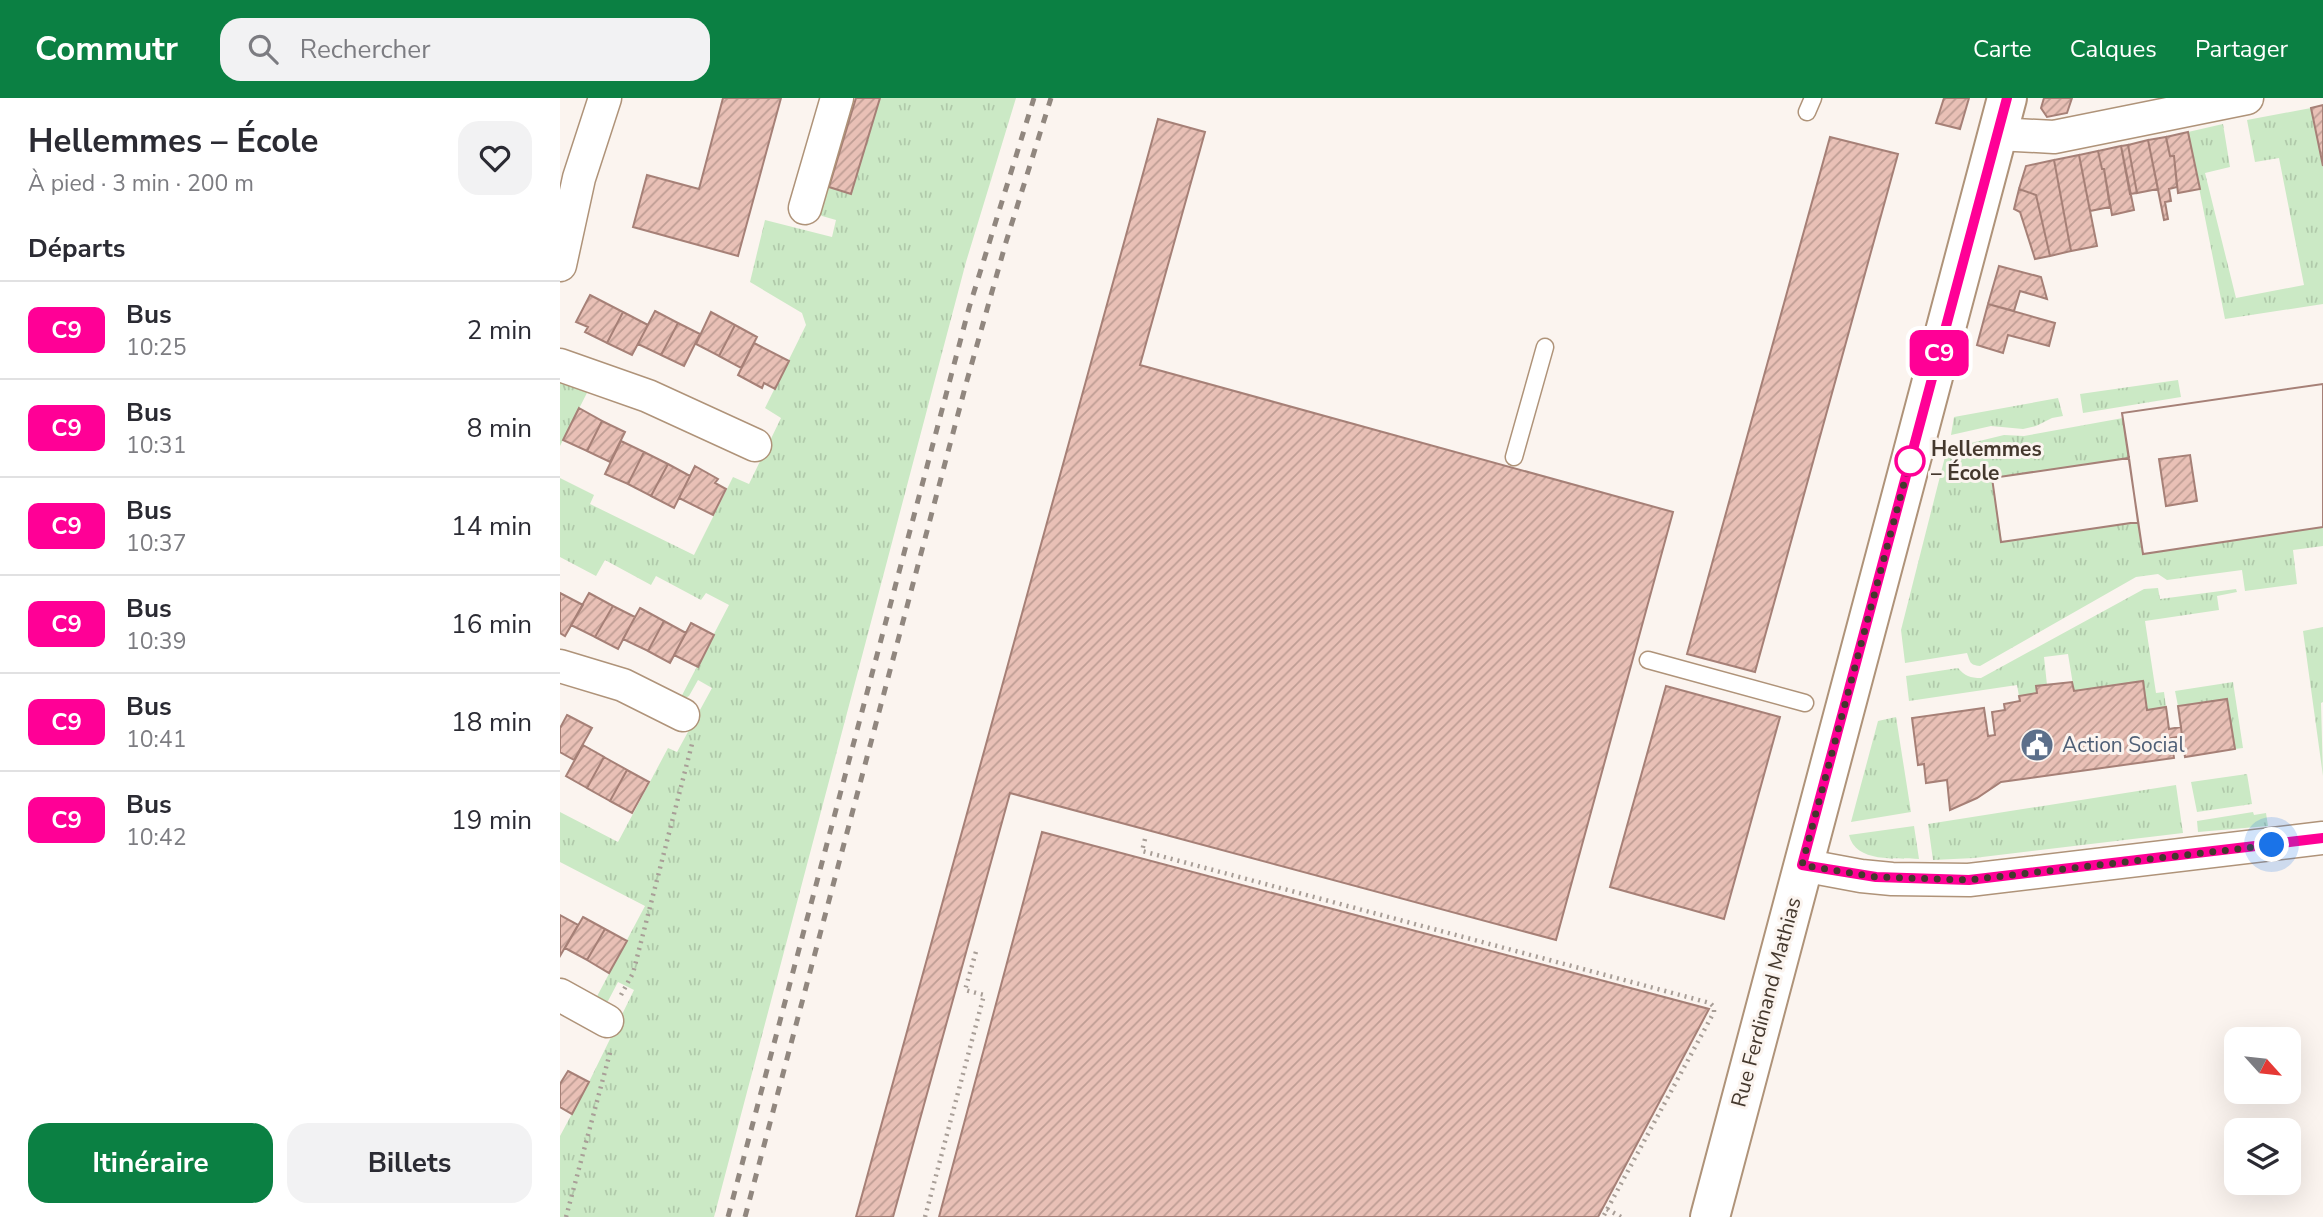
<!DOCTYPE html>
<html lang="fr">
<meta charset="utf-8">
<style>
:root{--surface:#fff;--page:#f2f2f3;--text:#2b2b33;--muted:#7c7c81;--line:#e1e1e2;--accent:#0b8043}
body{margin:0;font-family:"Nunito Sans",sans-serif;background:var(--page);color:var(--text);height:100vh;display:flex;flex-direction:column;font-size:26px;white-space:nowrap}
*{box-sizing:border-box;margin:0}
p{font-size:23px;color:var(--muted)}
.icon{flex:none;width:38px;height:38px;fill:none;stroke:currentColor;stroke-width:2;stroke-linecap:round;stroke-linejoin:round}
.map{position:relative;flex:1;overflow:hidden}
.side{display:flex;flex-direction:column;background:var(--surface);width:560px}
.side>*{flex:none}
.badge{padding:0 14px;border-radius:10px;font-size:24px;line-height:46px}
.needle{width:46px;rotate:117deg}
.tools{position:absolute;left:1664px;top:929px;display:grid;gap:14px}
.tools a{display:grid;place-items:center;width:77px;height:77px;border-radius:14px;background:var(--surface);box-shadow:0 7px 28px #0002;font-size:35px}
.you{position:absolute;width:35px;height:35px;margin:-18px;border:5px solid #fff;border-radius:50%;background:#1a73e8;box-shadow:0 0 0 10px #1a73e833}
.map>.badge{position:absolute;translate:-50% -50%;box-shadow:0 0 0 4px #fff}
h2{padding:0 28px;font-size:26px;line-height:63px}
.round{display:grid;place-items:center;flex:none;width:74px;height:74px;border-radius:21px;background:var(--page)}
.overview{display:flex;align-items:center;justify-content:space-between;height:119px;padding:0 28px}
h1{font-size:33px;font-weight:700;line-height:52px}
.cta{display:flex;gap:14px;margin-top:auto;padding:14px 28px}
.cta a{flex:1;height:80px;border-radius:21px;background:var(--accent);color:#fff;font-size:28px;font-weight:700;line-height:80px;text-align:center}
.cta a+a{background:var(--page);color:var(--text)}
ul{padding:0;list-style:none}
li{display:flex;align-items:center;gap:21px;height:98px;padding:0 28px;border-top:2px solid var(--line)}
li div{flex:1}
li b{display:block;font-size:26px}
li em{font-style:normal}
li .badge{min-width:77px;font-weight:700;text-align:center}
header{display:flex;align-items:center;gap:42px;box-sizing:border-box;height:98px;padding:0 35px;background:var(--accent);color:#fff}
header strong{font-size:33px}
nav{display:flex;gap:38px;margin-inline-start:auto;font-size:24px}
.search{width:490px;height:63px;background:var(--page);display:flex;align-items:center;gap:18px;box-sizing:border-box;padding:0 24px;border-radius:21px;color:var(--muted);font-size:26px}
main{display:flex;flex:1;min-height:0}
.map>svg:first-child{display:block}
.grass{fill:url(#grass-tufts)}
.building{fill:url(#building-hatch);stroke:#a68077;stroke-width:2;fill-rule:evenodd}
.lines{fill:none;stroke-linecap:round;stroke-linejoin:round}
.service-casing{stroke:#af9379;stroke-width:19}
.minor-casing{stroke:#af9379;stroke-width:35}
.tertiary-casing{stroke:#af9379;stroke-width:42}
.path{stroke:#a89e97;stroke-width:4.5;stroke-dasharray:2 5;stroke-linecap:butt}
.service{stroke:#fff;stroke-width:16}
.minor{stroke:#fff;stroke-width:32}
.tertiary{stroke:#fff;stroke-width:38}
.rail{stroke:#91877f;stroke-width:5;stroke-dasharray:9 9;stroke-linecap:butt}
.line-casing{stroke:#fff;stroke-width:16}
.line{stroke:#ff0096;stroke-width:10}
.walk{stroke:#44382d;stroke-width:7;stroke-dasharray:0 12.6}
.stop-dot{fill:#fff;stroke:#ff0096;stroke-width:3.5}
.labels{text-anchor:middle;stroke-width:6;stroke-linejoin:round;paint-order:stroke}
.stop-label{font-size:21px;font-weight:bold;fill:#44382d;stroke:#fbf4ef;text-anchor:start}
.service-label{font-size:21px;fill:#4e5e75;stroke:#fbf4ef;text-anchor:start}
.street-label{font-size:21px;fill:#44382d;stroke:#fbf4ef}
</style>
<header>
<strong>Commutr</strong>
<div class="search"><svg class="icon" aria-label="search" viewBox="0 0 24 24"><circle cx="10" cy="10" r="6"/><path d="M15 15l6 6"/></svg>Rechercher</div>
<nav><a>Carte</a><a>Calques</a><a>Partager</a></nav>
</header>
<main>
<section class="side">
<div class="overview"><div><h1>Hellemmes – École</h1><p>À pied · 3 min · 200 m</p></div><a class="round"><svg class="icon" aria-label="heart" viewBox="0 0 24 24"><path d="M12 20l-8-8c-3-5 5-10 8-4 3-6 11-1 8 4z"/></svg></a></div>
<h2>Départs</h2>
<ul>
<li><span class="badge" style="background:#ff0096;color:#fff">C9</span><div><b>Bus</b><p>10:25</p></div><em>2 min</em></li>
<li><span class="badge" style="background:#ff0096;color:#fff">C9</span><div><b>Bus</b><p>10:31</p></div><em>8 min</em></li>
<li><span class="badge" style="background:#ff0096;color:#fff">C9</span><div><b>Bus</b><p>10:37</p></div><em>14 min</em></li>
<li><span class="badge" style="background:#ff0096;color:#fff">C9</span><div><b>Bus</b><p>10:39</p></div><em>16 min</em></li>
<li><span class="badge" style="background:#ff0096;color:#fff">C9</span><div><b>Bus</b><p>10:41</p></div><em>18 min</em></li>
<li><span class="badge" style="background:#ff0096;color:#fff">C9</span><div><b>Bus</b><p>10:42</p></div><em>19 min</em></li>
</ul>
<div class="cta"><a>Itinéraire</a><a>Billets</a></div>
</section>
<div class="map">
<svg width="1763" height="1119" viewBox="0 0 1763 1119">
<defs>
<pattern id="grass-tufts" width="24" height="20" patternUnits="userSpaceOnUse" patternTransform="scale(1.75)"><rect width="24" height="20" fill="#cbe9c5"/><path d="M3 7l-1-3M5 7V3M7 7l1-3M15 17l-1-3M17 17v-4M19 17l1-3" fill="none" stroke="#b0c9aa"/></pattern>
<pattern id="building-hatch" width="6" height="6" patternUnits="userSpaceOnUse" patternTransform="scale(1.75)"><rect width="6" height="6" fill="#e9c0b6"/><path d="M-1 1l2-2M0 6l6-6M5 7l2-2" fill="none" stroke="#be9d94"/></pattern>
</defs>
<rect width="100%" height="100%" fill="#fbf4ef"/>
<path class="grass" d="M320,0H456L406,164L154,1119H0V1038L29,984L74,892L58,884L48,903L43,907L34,904L85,808L0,764V714L58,744L108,650L117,654L152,590L138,582L129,598L119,603L169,507L146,495L141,502L96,478L91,487L45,462L36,478L0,459V380L34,397L30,406L134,457L173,379L189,386L221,320L205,310L246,227L242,215L190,184L205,122L272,139L276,122L262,118L256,112L263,87L291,96Z
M1751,10L1763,68V206L1665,221L1628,34L1663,26L1670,69L1645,75L1676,200L1744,187L1719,60L1695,64L1687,22Z
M0,279L31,287L0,348Z
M1618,282L1621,299L1523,315L1520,296Z
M1498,300L1503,318L1492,320L1476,328L1463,331L1431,328L1391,337L1394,319Z
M1563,320L1569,360L1432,380L1442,444L1578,424L1583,456L1763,429V448L1733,452L1737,486L1685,493L1682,472L1607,482L1598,476L1576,479L1420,568C1409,567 1410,563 1407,555L1345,565L1341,532L1388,347H1403L1444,337L1464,338Z
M1598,490L1600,501L1676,491L1677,494L1657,498L1659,512L1585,523L1596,595L1604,594L1606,609L1587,612L1583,583L1514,593L1508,556L1484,559L1487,587L1476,588L1477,595L1459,598L1457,587L1349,603L1346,578L1398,570C1405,578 1410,580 1421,580L1584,491Z
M1763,529V604L1761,605L1763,678L1743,533Z
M1673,584L1683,650L1675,651L1667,601L1618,608L1615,593Z
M1336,619L1351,714L1291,724L1318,623Z
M1687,676L1692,706L1637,714L1631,684Z
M1616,687L1623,735L1414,760L1373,762L1368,726Z
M1693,714L1694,717L1706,715L1708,728L1638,734L1637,723Z
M1354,728L1359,761C1337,760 1295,765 1289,737Z"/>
<path class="building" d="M163,0H221L178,158L73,129L87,77L139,91Z
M296,0H320L291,96L269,89Z
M1384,0H1409L1400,31L1376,25Z
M1484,0H1512L1507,15L1487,19L1481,10Z
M1763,7V68L1751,10Z
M598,21L645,34L580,267L1113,414L996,842L450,695L333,1119H296Z
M1628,34L1640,91L1618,95L1614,58H1610L1606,39Z
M1270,39L1338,56L1195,574L1127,556Z
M1606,39L1610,58H1614L1617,89L1609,91L1611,103L1605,104L1608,121L1604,122L1588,42Z
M1588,42L1598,91L1577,95L1568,47Z
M1568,47L1577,95L1570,96L1561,48Z
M1561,48L1574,112L1552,117L1544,71H1542L1538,53Z
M1538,53L1542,71H1544L1550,109L1530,113L1519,57Z
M1519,57L1537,148L1511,153L1494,62Z
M1494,62L1511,153L1490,158L1476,97L1459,91L1466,68Z
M1459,91L1476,97L1490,158L1475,161L1460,114L1454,111Z
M1439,168L1481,179L1487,201L1460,193L1454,213L1428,206Z
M30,197L63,214L47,245L25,234L28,229L16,224Z
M1428,206L1495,225L1489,248L1448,237L1443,255L1417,247Z
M95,213L118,225L101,257L78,246Z
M63,214L88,227L72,257L47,245Z
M151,214L175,227L159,258L136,246Z
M118,225L140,236L124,268L101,257Z
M175,227L197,239L181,270L159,258Z
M194,245L229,263L215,291L204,285L202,290L178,277Z
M1763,286V429L1583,456L1578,424L1441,444L1432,380L1569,360L1562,315Z
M1763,286V429L1583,456L1562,315ZM1630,357L1637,403L1606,408L1599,361Z
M19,310L42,323L27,353L3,342Z
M42,323L65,334L50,364L27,353Z
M61,343L84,354L68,386L45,376Z
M84,354L108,366L91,398L68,386Z
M1569,360L1578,424L1441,444L1432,380Z
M108,366L130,378L114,410L91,398Z
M135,368L158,381L155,385L166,391L153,417L119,400Z
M0,495L23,507L5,538L0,535Z
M29,495L53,508L35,539L11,527Z
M53,508L75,519L58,551L35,539Z
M80,510L104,523L88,553L63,541Z
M104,523L126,535L110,565L88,553Z
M131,525L154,537L138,569L114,557Z
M1583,583L1587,612L1606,609L1609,631L1621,629L1622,638L1611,640L1614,660L1441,684L1417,700L1390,712L1387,682L1366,685L1364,666L1358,667L1352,620L1424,610L1428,638L1435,637L1432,614L1445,612L1444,606L1460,603L1459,598L1477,595L1476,588L1512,584L1514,593Z
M1106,588L1220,619L1164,821L1050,789Z
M1667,601L1675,651L1625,659L1618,608Z
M7,617L32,630L14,662L0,654V630Z
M23,647L44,659L27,690L6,678Z
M44,659L67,672L50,703L27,690Z
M67,672L89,684L72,715L50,703Z
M482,734L984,867L1149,911L1038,1119H379Z
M0,817L18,827L0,858Z
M23,819L45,831L27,862L5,850Z
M45,831L67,843L49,875L27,862Z
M8,973L29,984L12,1016L0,1009V986Z"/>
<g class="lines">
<defs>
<path id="service" d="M1247,14L1253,0
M954,359L985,249
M1088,562L1245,605"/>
<path id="minor" d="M1437,36L1494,39L1687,0
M245,110L277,0
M0,167L19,80L45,0
M0,267L88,298L195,347
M0,568L63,587L123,617
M1242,767L1301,778L1332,781L1409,782L1763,740
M0,897L47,923"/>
<path id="tertiary" d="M1150,1119L1447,0"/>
</defs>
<use href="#service" class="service-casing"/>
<use href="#minor" class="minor-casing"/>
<use href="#tertiary" class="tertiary-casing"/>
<path class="path" d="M585,741L582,753L1150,905L1154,909V914L1043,1119
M61,897L73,875L132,646
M1047,1111L1061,1119
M6,1119L51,951
M365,1119L424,897L405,892L417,850"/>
<use href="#service" class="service"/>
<use href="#minor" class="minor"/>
<use href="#tertiary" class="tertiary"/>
<path class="rail" d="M168,1119L409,210L474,0
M185,1119L406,286L446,144L491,0"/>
</g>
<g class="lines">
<defs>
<path id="line" d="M1447,0L1242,767L1316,779L1409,782L1763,740"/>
</defs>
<use href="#line" class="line-casing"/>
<use href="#line" class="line"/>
<path class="walk" d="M1350,363L1242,767L1316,779L1409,782L1712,747"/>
</g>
<defs>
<symbol id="civic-disc" viewBox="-11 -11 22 22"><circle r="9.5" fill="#5c6f8a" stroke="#fbf4ef"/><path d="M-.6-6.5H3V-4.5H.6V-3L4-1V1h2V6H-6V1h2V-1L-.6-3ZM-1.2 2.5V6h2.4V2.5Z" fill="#fff"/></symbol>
</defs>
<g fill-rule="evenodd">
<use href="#civic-disc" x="1458" y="628" width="38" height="38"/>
</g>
<circle class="stop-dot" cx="1350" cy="363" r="14"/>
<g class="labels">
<g class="stop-label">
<text x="1371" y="358">Hellemmes<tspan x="1371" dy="24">– École</tspan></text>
</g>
<g class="service-label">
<text x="1502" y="654">Action Social</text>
</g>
<g class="street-label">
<text transform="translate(1206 904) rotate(-75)" y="7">Rue Ferdinand Mathias</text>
</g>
</g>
</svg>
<div class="tools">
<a><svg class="needle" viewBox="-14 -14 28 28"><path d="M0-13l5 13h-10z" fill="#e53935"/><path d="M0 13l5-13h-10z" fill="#7c7c81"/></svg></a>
<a><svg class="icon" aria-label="layers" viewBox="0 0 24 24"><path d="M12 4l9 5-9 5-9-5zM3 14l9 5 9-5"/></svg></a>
</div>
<div class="you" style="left:1712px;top:747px"></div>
<b class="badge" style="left:1379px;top:255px;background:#ff0096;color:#fff">C9</b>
</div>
</main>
